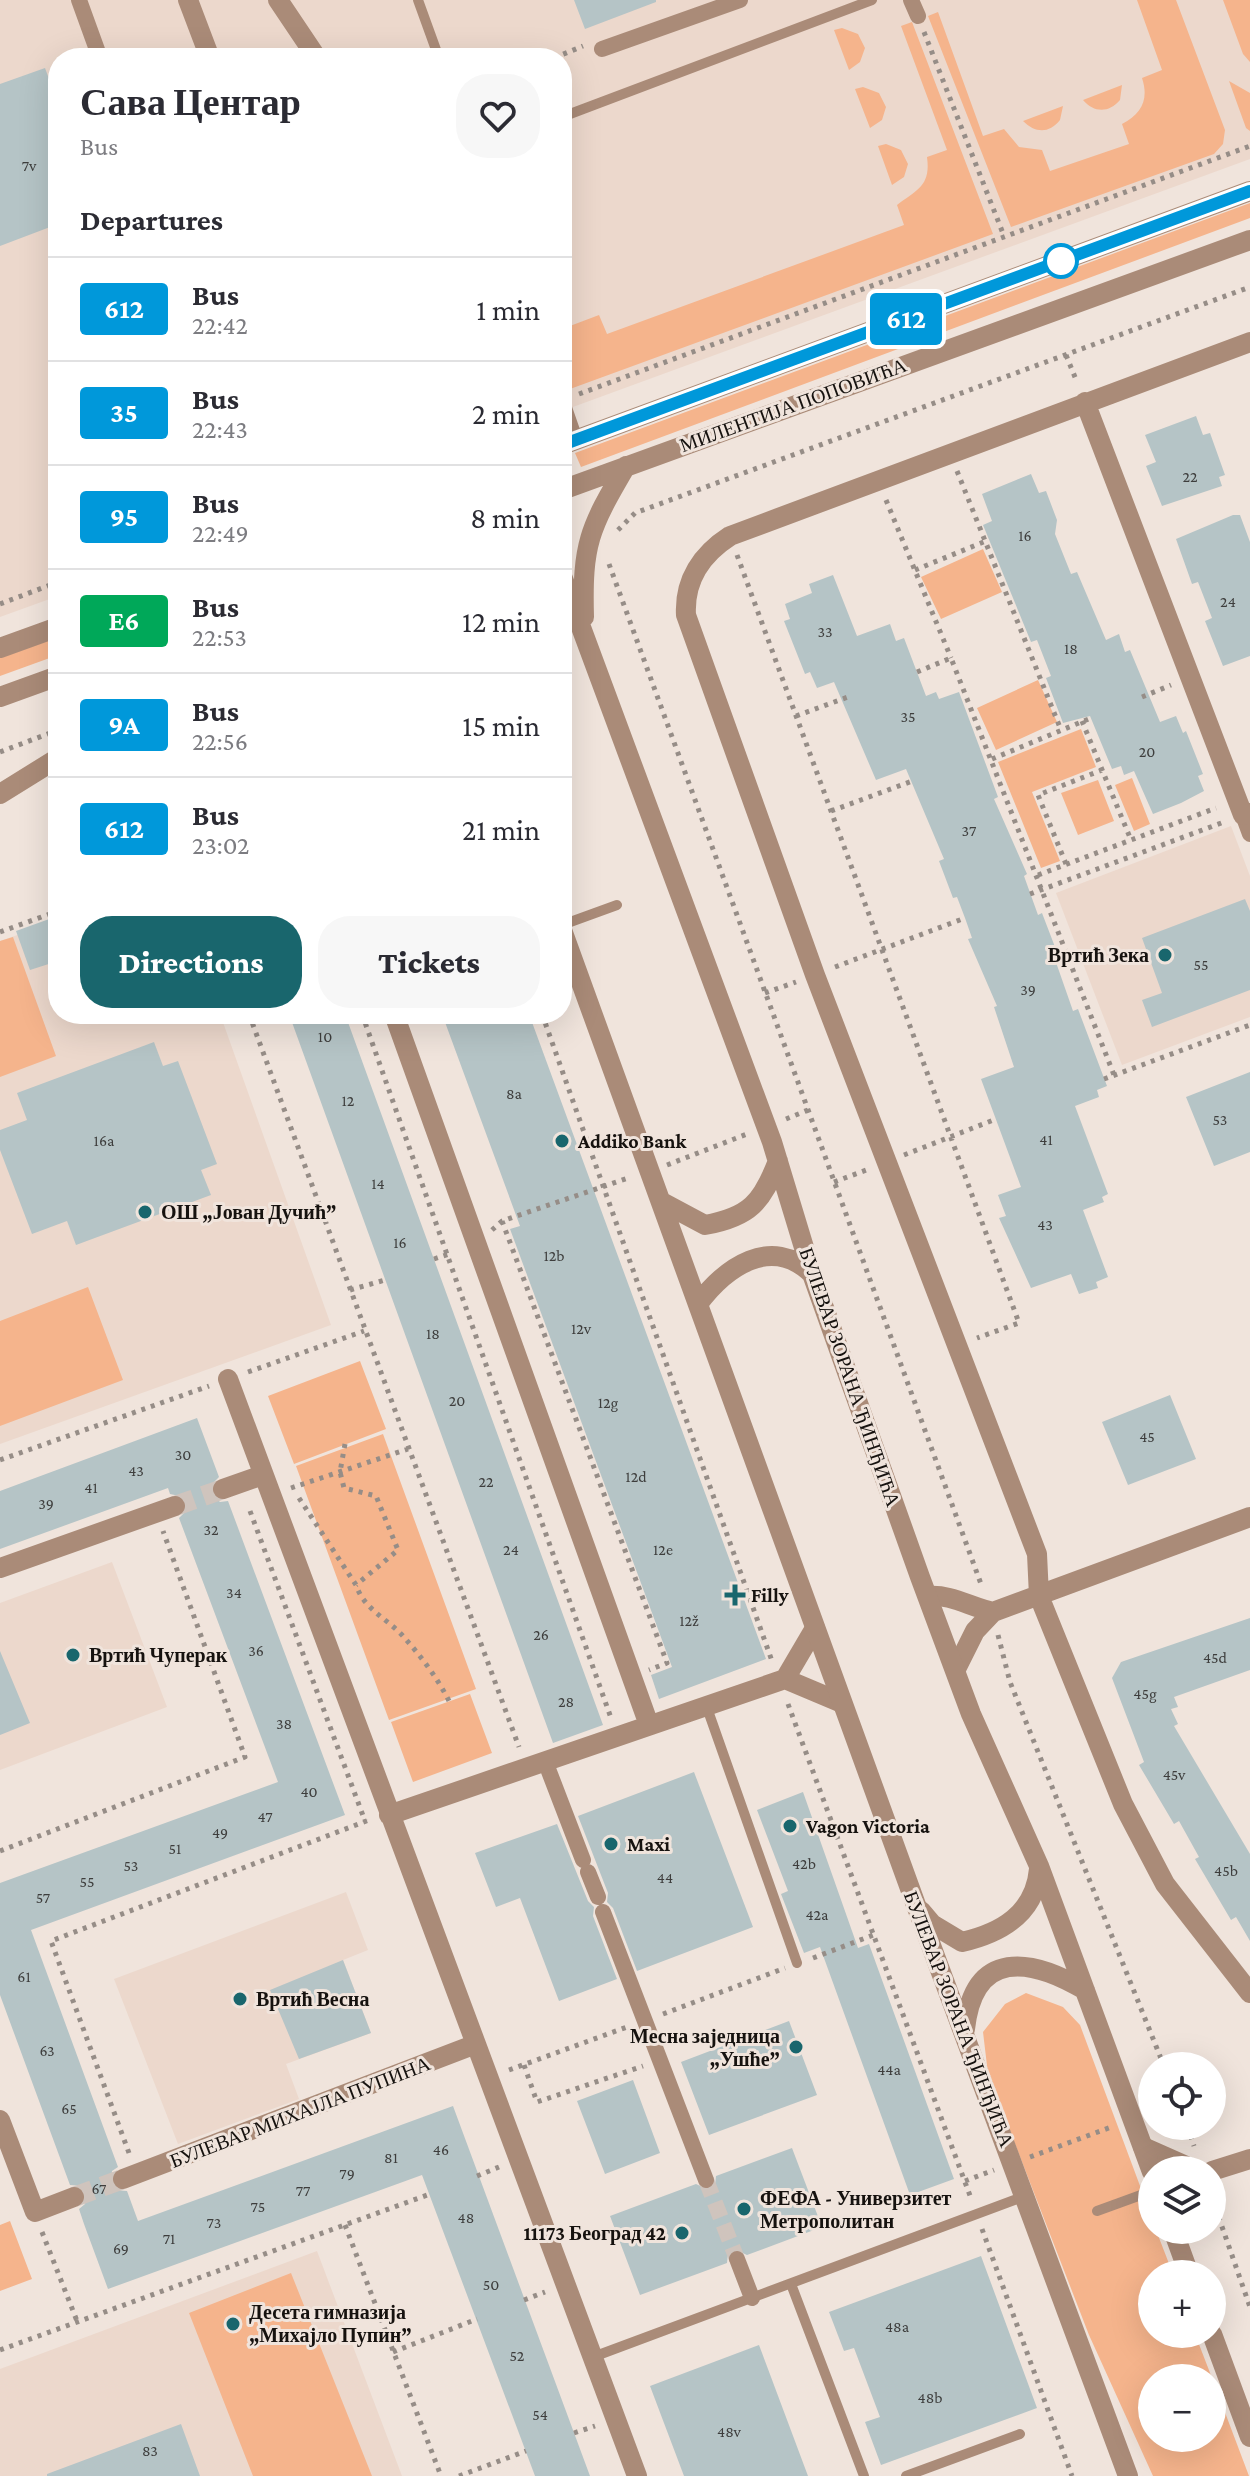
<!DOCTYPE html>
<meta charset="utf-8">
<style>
:root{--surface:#fff;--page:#f7f7f7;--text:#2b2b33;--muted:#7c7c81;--line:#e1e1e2;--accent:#19666d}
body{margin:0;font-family:"Crimson Pro",serif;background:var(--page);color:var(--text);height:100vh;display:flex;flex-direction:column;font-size:30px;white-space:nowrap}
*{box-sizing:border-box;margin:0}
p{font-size:26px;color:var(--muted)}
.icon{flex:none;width:44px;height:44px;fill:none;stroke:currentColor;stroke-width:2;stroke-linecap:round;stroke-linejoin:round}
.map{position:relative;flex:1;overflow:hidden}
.side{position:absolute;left:48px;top:48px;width:524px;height:976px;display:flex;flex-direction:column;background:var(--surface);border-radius:32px;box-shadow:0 8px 32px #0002}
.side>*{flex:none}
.badge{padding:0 16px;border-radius:6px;font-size:28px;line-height:52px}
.tools{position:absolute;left:1138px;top:2052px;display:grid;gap:16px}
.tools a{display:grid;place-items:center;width:88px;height:88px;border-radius:50%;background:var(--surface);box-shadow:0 8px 32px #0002;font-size:40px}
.map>.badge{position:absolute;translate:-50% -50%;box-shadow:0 0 0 4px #fff}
h2{padding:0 32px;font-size:30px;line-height:72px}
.round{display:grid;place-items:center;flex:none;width:84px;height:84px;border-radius:32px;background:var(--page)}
.head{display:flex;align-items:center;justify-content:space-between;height:136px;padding:0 32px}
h1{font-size:38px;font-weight:800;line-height:60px}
.cta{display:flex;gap:16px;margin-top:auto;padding:16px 32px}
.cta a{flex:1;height:92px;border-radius:32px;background:var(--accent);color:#fff;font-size:32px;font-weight:800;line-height:92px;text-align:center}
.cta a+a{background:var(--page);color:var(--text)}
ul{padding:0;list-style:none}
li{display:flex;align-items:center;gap:24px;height:104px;padding:0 32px;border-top:2px solid var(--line)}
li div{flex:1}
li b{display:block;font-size:30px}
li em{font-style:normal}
li .badge{min-width:88px;font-weight:700;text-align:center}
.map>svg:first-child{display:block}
.built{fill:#ecd8cc}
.green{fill:#f5b48c}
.building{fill:#b5c4c6}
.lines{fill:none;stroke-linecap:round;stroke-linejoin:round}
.pedestrian-tunnel{stroke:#cfc4bd;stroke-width:16;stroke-dasharray:16 8;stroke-linecap:butt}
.minor-tunnel{stroke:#cfc4bd;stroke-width:20;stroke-dasharray:20 10;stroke-linecap:butt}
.path{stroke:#968d87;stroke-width:5;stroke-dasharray:4 6;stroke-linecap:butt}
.service{stroke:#aa8b78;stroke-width:10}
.pedestrian{stroke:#aa8b78;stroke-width:16}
.minor{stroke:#aa8b78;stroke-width:20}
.tertiary{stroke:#aa8b78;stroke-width:20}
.line-casing{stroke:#fff;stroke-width:18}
.line{stroke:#0098da;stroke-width:12}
.stop-dot{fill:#fff;stroke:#0098da;stroke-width:4}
.poi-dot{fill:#19666d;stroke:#f0e4dc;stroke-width:3}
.labels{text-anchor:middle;stroke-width:6;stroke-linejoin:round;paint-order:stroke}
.number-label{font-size:16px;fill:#3e3e3d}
.street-label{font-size:20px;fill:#16120f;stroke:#f0e4dc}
.poi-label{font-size:20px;font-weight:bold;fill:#16120f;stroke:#f0e4dc;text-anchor:start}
</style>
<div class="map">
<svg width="1250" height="2476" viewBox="0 0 1250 2476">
<rect width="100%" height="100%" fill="#f0e4dc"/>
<path class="built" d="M0,0H1250V159L562,411V58H58V596L0,617Z
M1231,826L1250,876V1017L1122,1065L1056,893Z
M58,921V1014H220L331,1325L0,1444V941Z
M112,1562L167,1707L0,1770V1603Z
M346,1892L368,1950L343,1960L371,2033L286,2064L299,2099L178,2144L114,1979Z
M317,2251L402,2476H0V2369Z"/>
<path class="green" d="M1137,0H1176L1225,130L1223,144L1214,154L1011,227L928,16L938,12L983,136L1004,129L1019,147L1042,150L1050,171L1129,144L1122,124C1142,114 1149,99 1142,78L1162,70Z
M1223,0H1250V62L1243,54Z
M912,22L993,234L570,389L562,369V329L599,315L607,334L904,225L897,205C917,190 931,186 927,157L947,150L901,26Z
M842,28L858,34L865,48L860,62L849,70L834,30Z
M1229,81L1250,93V131L1246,128Z
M1122,85L1120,100C1109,113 1094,113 1083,100Z
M863,87L879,93L886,107L882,120L870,128L855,89Z
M1063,106L1060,120C1049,134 1035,133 1023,121Z
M886,144L901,150L908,164L904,177L892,185L878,146Z
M1250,203V218L581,467L575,453Z
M983,549L1002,592L941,619L921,577Z
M58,637V655L0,676V658Z
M1038,680L1057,722L996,750L977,708Z
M1081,729L1096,767L1032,792L1060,861L1041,868L998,762Z
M1132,778L1150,824L1134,831L1115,785Z
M1098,780L1114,821L1078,835L1061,793Z
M13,937L56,1056L0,1077V941Z
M88,1287L123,1380L0,1426V1321Z
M360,1361L386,1429L294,1464L268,1396Z
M383,1434L476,1689L389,1720L296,1466Z
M470,1694L492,1753L413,1782L391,1722Z
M1026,1993L1063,2007L1080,2025L1152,2218V2230H1156L1173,2274H1152V2334H1195L1212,2378H1152V2438H1212V2378L1249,2476H1153L1089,2335L988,2074L983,2032L1005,2004Z
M10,2221L32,2279L0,2291V2225Z
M291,2273L372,2476H253L189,2313Z"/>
<path class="building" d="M574,0H656V2L585,29Z
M45,68L58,103V224L0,246V84Z
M1196,416L1203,435L1210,433L1225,475L1219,477L1222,486L1162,506L1146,466L1156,462L1145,435Z
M1031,474L1039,493L1046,491L1057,520L1055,534L1071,574L1077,572L1106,640L1119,634L1125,652L1130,650L1160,722L1176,716L1183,733L1186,731L1203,774L1198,776L1204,791L1181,803L1153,814L1134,771L1124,775L1121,766L1112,769L1090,716L1063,723L1046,678L1051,676L1037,640L1031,642L983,525L992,521L982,494Z
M1233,515H1240L1250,542V656L1223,666L1205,621L1212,618L1198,582L1192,584L1176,539Z
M833,575L857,636L890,624L896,641L904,638L926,696L936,692L939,699L959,692L998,797L994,799L1027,874L1024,876L1038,915L1042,913L1055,947L1051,948L1073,1011L1078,1009L1107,1086L1097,1090L1099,1097L1075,1106L1108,1194L1102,1197L1104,1202L1083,1210L1108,1277L1096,1282L1098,1288L1079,1294L1071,1274L1031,1288L999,1218L1006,1216L998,1195L1021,1187L981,1079L1014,1067L994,1007L997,1006L968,939L972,938L965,918L957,897L953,898L939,861L944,859L906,769L876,780L834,682L817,688L810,672L805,674L784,621L790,619L785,604L812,593L809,584Z
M1245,899L1250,911V990L1152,1027L1142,1000L1162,993L1142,938Z
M52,918L58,935V961L30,970L16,931Z
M289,1014H345L603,1725L553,1743Z
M442,1014H529L766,1659L659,1699L651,1675L672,1667L510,1229L520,1226Z
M154,1042L163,1066L178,1061L217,1164L201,1170L211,1195L76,1245L67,1221L32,1234L0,1150V1130L27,1120L17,1093Z
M1250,1072V1152L1214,1166L1186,1097Z
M1170,1395L1196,1459L1128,1485L1102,1422Z
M197,1418L219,1477L210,1486L211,1494L220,1502L228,1501L345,1815L31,1930L118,2167L112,2171L111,2183L115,2190L127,2191L138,2221L453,2106L590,2476H535L422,2175L108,2289L84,2224L79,2209L85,2204L86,2193L82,2186L70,2185L0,1995V1883L278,1782L179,1518L188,1509L184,1497L170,1494L168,1488L0,1549V1491Z
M1250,1618V1670L1174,1697L1178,1707L1171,1709L1178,1724L1174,1726L1250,1854V1941L1236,1917L1231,1920L1195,1859L1199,1857L1179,1821L1174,1824L1139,1765L1144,1762L1112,1678L1121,1662Z
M0,1651L30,1723L0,1735Z
M694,1772L753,1927L637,1971L613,1908L607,1902L608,1893L578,1816Z
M803,1792L858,1948L869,1944L954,2179L910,2195L820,1947L804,1953L781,1894L788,1891L757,1810Z
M557,1824L588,1901L594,1907L593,1916L617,1979L559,2001L520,1898L496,1907L475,1853Z
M343,1960L371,2033L299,2059L270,1990Z
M789,2021L817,2095L709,2135L681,2062Z
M633,2080L660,2153L605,2174L577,2101Z
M792,2148L822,2227L747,2255L734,2249L728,2253L727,2263L640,2295L610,2216L696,2184L709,2190L715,2186L716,2176Z
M981,2256L1037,2408L881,2465L865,2422L880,2417L854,2348L844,2351L829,2312Z
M759,2345L808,2476H684L650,2386Z
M181,2424L200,2476H47V2474Z"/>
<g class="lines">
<path class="pedestrian-tunnel" d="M706,2180L737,2259"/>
<path class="minor-tunnel" d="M175,1506L223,1489
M74,2197L123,2179"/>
<path class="path" d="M924,32L1004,236
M554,58L583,46
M1066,355L1077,382
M579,394L1250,146
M957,471L1061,730
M886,500L951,658
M618,530L635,513L1250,287
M737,555L1019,1323L977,1338
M609,564L981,1584
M915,570L986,541
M0,604L58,582
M917,672L951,658L1114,1075
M1142,697L1171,685
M796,716L848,697
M1082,721L1131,840
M0,752L58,730
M992,759L1091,718
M831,811L915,780
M1066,864L1038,795L1102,770
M1038,875L1216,808
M1030,894L1224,822
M0,932L58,911
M835,967L965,918
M765,993L796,982
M249,1014L519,1747
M362,1014L611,1718
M542,1014L772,1661
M1104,1079L1250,1025
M786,1119L808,1110
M904,1155L996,1119
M667,1165L747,1134
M834,1182L869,1169
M502,1221L667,1663L649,1670
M492,1230L502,1221L631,1177
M434,1259L449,1254
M350,1290L385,1280
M248,1372L364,1331
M345,1444L340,1472L344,1488L376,1496L398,1550L356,1585
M0,1460L209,1386
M291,1488L408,1449
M299,1498L356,1585C364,1609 386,1618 402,1635C420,1655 437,1677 449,1701
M250,1511L365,1821
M998,1635L1010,1682L1164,2066
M788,1704L972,2201
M0,1851L245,1757L163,1531
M813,1958L876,1934
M663,2014L785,1968
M524,2065L537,2102L643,2066
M509,2070L627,2027
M1187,2126L1194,2146
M129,2153L51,1941L369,1820
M1030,2157L1114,2126
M477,2176L499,2167
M965,2181L994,2170
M1212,2198L1250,2307
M345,2225L441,2476
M982,2229L1072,2476
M42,2232L77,2321
M524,2300L545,2292
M0,2350L430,2194
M393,2352L477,2319
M574,2433L595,2426
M459,2476L526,2451"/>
<path class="service" d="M418,0L439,58
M562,117L872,0
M562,393L578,439
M562,925L617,905
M706,1705L797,1963
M1097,2211L1152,2191
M791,2284L864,2476
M593,2357L1025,2196
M906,2476L1020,2434"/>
<path class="pedestrian" d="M79,0L100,58
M911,0L918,16
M602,49L740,0
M1243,815L1250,834
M545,1761L583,1860
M588,1872L598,1897
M603,1912L706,2180
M737,2259L752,2298"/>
<path class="minor" d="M1250,342L730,536C702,554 684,580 686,615L815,975L1037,1554L1039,1596L1123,1804L1165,1884L1250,1993
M1085,402L1243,815L1250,813
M0,794L58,758
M394,1014L649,1725
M228,1379L637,2476
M223,1489L263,1475
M0,1568L175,1506
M928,1596C951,1594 970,1607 993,1612
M956,1669L975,1631L993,1612L1250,1517
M785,1679L815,1628
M389,1815L785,1679L842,1703
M0,2120L35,2212L74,2197
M1143,2147L1195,2170
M1212,2171L1250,2159
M123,2179L476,2044"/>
<path class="tertiary" d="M188,0L210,58
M278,0L317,58
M562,445L1250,191
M562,490L1250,240
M562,576L772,1142L812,1274L920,1577L971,1714L1039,1866L1152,2172
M584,617C582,544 589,529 626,466
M0,648L58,627
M0,697L58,676
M562,930L916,1905L1128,2476
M662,1202L705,1225C750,1217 762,1202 778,1161
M698,1304C725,1268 771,1234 812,1274
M921,1911L932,1924L962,1942C1001,1933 1035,1914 1039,1869
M965,2029C974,1948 1031,1958 1085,1990
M1173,2230L1189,2274
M1212,2334L1250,2437"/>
</g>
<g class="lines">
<defs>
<path id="line" d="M562,445L1250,191"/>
</defs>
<use href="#line" class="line-casing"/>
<use href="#line" class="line"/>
</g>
<circle class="stop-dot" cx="1061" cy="261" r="16"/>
<g class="poi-dot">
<circle cx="1165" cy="955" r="8"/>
<circle cx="562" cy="1141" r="8"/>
<circle cx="145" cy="1212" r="8"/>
<path d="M731 1583h8v8h8v8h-8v8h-8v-8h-8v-8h8z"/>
<circle cx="73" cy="1655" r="8"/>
<circle cx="790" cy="1826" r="8"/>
<circle cx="611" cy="1844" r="8"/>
<circle cx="240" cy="1999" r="8"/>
<circle cx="796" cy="2047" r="8"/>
<circle cx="744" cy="2209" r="8"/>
<circle cx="682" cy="2233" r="8"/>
<circle cx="233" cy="2324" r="8"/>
</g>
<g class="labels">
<g class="number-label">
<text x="29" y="171">7v</text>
<text x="1190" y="482">22</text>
<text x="1025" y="541">16</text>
<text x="1228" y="607">24</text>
<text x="825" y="637">33</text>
<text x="1071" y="654">18</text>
<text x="908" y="722">35</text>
<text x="1147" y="757">20</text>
<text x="969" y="836">37</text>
<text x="1201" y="970">55</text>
<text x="1028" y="995">39</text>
<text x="325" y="1042">10</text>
<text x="514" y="1099">8a</text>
<text x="348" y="1106">12</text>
<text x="1220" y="1125">53</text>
<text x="1046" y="1145">41</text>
<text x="104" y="1146">16a</text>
<text x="378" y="1189">14</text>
<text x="1045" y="1230">43</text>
<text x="400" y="1248">16</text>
<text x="554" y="1261">12b</text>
<text x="581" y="1334">12v</text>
<text x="433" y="1339">18</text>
<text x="457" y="1406">20</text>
<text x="608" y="1408">12g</text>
<text x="1147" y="1442">45</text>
<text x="183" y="1460">30</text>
<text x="136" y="1476">43</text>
<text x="636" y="1482">12d</text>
<text x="486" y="1487">22</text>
<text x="91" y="1493">41</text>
<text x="46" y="1509">39</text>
<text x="211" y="1535">32</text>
<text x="511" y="1555">24</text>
<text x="663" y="1555">12e</text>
<text x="234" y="1598">34</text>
<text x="689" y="1626">12ž</text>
<text x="541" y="1640">26</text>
<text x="256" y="1656">36</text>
<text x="1215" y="1663">45d</text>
<text x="1145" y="1699">45g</text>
<text x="566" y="1707">28</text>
<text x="284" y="1729">38</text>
<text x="1174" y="1780">45v</text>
<text x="309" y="1797">40</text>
<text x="265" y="1822">47</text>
<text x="220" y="1838">49</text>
<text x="175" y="1854">51</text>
<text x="804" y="1869">42b</text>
<text x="131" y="1871">53</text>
<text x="1226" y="1876">45b</text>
<text x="665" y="1883">44</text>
<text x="87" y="1887">55</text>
<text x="43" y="1903">57</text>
<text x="817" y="1920">42a</text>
<text x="24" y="1982">61</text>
<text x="47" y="2056">63</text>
<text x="889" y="2075">44a</text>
<text x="69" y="2114">65</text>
<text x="441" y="2155">46</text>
<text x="391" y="2163">81</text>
<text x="347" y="2179">79</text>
<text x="99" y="2194">67</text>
<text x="303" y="2196">77</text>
<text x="258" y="2212">75</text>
<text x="466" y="2223">48</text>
<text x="214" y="2228">73</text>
<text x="169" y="2244">71</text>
<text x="121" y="2254">69</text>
<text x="491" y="2290">50</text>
<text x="897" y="2332">48a</text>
<text x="517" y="2361">52</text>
<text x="930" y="2403">48b</text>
<text x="540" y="2420">54</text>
<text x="729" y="2437">48v</text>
<text x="150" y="2456">83</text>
</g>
<g class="street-label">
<text transform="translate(793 405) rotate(-20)" y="7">МИЛЕНТИЈА ПОПОВИЋА</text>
<text transform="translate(850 1377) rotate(71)" y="7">БУЛЕВАР ЗОРАНА ЂИНЂИЋА</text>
<text transform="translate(959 2019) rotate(69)" y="7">БУЛЕВАР ЗОРАНА ЂИНЂИЋА</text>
<text transform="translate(300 2112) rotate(-21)" y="7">БУЛЕВАР МИХАЈЛА ПУПИНА</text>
</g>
<g class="poi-label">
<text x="1149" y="962" text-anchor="end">Вртић Зека</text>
<text x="578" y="1148">Addiko Bank</text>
<text x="161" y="1219">ОШ „Јован Дучић”</text>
<text x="751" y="1602">Filly</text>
<text x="89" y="1662">Вртић Чуперак</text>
<text x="806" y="1833">Vagon Victoria</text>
<text x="627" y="1851">Maxi</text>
<text x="256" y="2006">Вртић Весна</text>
<text x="780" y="2043" text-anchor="end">Месна заједница<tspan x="780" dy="23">„Ушће”</tspan></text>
<text x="760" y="2205">ФЕФА - Универзитет<tspan x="760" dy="23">Метрополитан</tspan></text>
<text x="666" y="2240" text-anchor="end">11173 Београд 42</text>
<text x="249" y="2319">Десета гимназија<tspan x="249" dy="23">„Михајло Пупин”</tspan></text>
</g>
</g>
</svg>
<div class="tools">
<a><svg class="icon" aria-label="locate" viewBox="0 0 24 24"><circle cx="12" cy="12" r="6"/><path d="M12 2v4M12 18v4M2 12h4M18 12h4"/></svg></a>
<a><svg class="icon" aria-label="layers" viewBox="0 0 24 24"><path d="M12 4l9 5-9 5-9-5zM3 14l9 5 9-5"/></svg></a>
<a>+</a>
<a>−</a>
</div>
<b class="badge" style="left:906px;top:319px;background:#0098da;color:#fff">612</b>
<section class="side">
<div class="head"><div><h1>Сава Центар</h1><p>Bus</p></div><a class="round"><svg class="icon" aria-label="heart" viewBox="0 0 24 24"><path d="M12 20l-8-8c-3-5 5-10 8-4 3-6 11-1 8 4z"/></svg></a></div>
<h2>Departures</h2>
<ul>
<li><span class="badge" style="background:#0098da;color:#fff">612</span><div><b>Bus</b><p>22:42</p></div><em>1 min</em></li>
<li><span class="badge" style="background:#0098da;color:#fff">35</span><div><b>Bus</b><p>22:43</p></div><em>2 min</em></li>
<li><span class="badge" style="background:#0098da;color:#fff">95</span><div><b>Bus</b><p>22:49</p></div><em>8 min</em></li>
<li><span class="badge" style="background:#00a859;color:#fff">E6</span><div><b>Bus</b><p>22:53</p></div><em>12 min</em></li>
<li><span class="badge" style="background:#0098da;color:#fff">9A</span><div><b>Bus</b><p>22:56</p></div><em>15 min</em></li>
<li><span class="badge" style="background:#0098da;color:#fff">612</span><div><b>Bus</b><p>23:02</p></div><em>21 min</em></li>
</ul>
<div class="cta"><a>Directions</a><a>Tickets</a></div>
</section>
</div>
